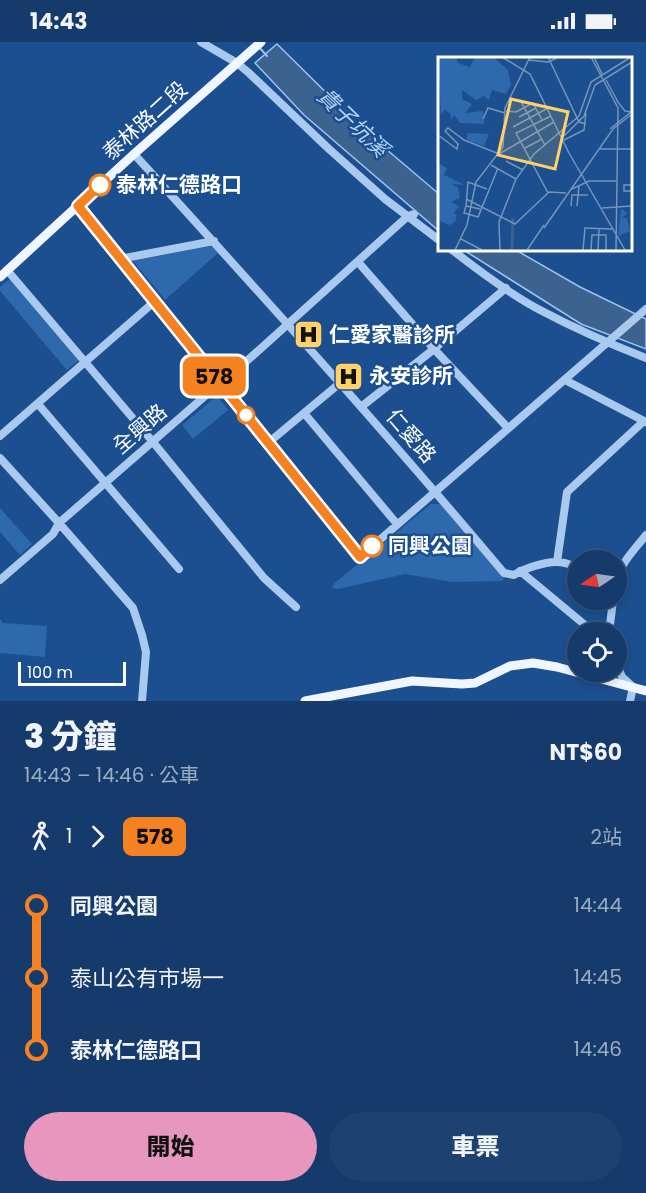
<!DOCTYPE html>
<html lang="zh-TW">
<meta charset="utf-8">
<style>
:root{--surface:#143b6b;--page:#1d4271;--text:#f1f3f6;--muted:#9dadc1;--line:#33557e;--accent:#e797bd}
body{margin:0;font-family:Poppins,"Noto Sans TC",sans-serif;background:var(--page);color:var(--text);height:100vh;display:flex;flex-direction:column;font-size:22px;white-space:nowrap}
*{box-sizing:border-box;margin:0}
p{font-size:20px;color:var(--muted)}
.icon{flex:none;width:33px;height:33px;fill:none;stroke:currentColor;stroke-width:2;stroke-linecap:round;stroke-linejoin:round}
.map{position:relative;height:659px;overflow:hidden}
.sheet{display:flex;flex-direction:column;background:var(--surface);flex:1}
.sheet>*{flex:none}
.badge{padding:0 12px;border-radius:9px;font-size:21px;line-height:39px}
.needle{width:39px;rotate:257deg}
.buttons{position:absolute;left:567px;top:508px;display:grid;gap:12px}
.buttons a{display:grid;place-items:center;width:60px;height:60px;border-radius:50%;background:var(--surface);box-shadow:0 3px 9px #0003,0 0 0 2px var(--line);font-size:30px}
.scale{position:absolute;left:18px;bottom:15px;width:108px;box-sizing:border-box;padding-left:6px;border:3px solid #fff;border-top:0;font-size:16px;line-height:21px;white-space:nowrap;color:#fff;-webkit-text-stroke:4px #1b4f8f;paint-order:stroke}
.map>.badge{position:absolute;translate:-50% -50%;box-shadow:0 0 0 3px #fff}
.legs{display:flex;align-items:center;gap:9px;height:66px;padding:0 24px;font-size:20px}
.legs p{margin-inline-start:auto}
.summary{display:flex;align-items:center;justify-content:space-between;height:102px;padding:0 24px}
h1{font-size:33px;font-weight:800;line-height:45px}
.cta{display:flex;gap:12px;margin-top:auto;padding:12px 24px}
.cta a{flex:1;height:69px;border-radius:36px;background:var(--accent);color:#111;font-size:24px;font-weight:800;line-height:69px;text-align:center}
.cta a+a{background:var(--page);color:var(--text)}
ul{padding:0 24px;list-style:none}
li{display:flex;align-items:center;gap:21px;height:72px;font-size:22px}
li i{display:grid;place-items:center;width:9px;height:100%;margin:0 8px;background:currentColor}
li i::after{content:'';width:15px;height:15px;margin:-8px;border:4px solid;border-radius:50%;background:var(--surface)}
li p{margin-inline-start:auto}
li:first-child i{background:linear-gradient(#0000 50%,currentColor 0)}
li:last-child i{background:linear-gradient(currentColor 50%,#0000 0)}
.status{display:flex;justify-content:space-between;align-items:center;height:42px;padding:0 30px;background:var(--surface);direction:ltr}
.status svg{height:16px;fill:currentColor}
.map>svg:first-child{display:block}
.green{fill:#2e69ad}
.water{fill:#3c6290;stroke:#9cc4f0;stroke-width:1.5}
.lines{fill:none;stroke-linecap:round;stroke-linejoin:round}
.stream{stroke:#9cc4f0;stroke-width:2}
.minor{stroke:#a9c9ee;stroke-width:8}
.major{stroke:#f0f6ff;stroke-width:9}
.line-1-casing{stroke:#fff;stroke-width:14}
.line-1{stroke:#f58220;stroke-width:9}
.stop-1-dot{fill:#fff;stroke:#f58220;stroke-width:3}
.labels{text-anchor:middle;stroke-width:5;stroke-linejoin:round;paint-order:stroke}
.street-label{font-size:21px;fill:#fff;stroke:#1b4f8f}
.stop-label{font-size:21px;font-weight:bold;fill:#fff;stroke:#1b4f8f;text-anchor:start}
.poi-label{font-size:21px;font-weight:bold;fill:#fff;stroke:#1b4f8f;text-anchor:start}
.water-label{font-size:22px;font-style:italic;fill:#b5d3f5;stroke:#1b4f8f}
.inset-river{fill:none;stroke:#3c6290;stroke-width:3}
.inset-road{fill:none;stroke:#7695bc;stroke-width:1.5}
.view{fill:#ffd166;fill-opacity:0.15;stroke:#ffd166;stroke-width:3}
.inset-edge{fill:none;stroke:#fff;stroke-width:3}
</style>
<div class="status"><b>14:43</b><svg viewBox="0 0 49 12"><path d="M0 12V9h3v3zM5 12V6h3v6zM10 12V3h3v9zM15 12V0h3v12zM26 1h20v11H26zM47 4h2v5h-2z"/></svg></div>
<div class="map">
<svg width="646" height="659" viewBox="0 0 646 659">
<rect width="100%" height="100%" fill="#1b4f8f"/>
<path class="green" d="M211,204L218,211L165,258L133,219Z
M10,237L79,318L67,328L0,249V245Z
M217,354L228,368L193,397L182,383Z
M431,462H440L504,534L503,539L452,540L405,532L338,547L333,546L332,544L336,540Z
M0,466L32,502L20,513L0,490Z
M0,577L3,581L47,584L45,615L0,611Z"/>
<path class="water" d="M277,2L366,90L439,152V189L304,73L255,21Z
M462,207H514L580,245L646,277V307L581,282Z"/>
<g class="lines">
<path class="stream" d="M259,5L267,14"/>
<path class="minor" d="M201,0L237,21L249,31L329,107L385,157L439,198
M134,112C259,250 384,388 504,531L514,533C523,527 546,519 558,520C564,520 571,523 578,525
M78,164L360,515L646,267
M451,207C479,229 508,251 540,268C574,286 610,302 646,316
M120,217L214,199
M358,220L434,307L508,386
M7,228L153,400L264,536L296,565
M565,338L646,380
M38,362L179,527
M361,365L434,307L506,246
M304,371L397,482
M0,394L154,260
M268,401L340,341
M0,416L59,481L133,566L142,593L146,610L142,659
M557,520L567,450L644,379
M520,529L585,583L603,591
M0,538L53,492L59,481L220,341L229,335L408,174L414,172
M616,539C620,522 635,507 646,493
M609,591L613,558
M616,620L622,635L633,645L630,659"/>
<path class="major" d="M0,235L134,112L261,0
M305,659L412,639L462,642L475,641L510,624L533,621L557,625L646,649"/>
</g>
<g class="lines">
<defs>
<path id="line-1" d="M100,143L78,164L360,515L372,504"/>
</defs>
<use href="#line-1" class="line-1-casing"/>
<use href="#line-1" class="line-1"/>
</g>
<defs>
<symbol id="hospital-square" viewBox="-11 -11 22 22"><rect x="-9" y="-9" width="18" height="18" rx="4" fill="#ffd166" stroke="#1b4f8f"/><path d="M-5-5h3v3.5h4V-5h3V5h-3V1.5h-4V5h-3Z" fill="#111"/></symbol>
</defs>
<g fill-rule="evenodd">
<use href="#hospital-square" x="292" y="276" width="33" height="33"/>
<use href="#hospital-square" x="332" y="318" width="33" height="33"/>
</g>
<g class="stop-1-dot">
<circle cx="100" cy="143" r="10"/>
<circle cx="246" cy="373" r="8"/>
<circle cx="372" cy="504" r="10"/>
</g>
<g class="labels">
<g class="street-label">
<text transform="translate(145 79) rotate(-42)" y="7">泰林路二段</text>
<text transform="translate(140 387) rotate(-41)" y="7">全興路</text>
<text transform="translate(411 394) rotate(49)" y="7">仁愛路</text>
</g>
<g class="stop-label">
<text x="116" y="150">泰林仁德路口</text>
<text x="388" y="511">同興公園</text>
</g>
<g class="poi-label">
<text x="329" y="300">仁愛家醫診所</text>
<text x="369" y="341">永安診所</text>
</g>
<g class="water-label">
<text transform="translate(353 80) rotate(44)" y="8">貴子坑溪</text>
</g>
</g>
<g transform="translate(438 15)">
<rect width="194" height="194" fill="#1b4f8f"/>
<path d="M0,0H18L20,6L32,10L37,0H55L70,13L73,28L68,37L54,33L51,43L46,39L38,43L24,33V42L34,47L27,56L45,54L46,67L22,66L16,58L13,63L12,56L6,53L3,58ZM29,76L51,77L46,89L29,83ZM0,106L9,111L6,118L27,128L14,127L20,131L22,141L13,145L21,149L16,156L19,158L17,165L11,168L0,163ZM183,151L190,157L183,161H189L192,174L180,179Z" fill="#2e69ad"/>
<path class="inset-river" d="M74,193L75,161"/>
<path class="inset-road" d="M64,0L92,17L131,96L187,193M110,0L141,65L148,67M153,0L180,51L178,193M156,0L164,17M91,3L110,5L121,0M168,23L180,45M82,43L107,88M179,44L187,54L194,55M68,54L78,55L95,46L104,63M81,60L98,51M45,62L50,51L67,56M75,70L110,51M172,72L193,55M0,78L19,92L20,87L7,74L10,71L26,83L61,97L116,65M126,79L146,59L157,28L194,5M126,83L146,73L148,56M87,91L104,82M162,92H194M68,104L85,113M53,108L78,122M194,128H186V134H194M134,132L151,124H178M110,136L78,76L113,59M28,142L77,167L111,135L128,136M28,149L30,125L49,132M133,149L134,138H150M139,149L141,129M164,151L194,149M42,152L28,149L26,156L40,160L60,111M106,171L175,72L194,57M146,171L174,172M23,182L44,193M17,193L29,168L38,125L65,90L67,51L92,0M62,193L61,165L78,122L96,97L141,59L153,25L193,0M89,193L106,168M145,193L147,171M153,193L154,178H168V193M160,193L161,172"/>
<path class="view" d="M73,42L130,55L117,112L60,98Z"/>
<rect width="194" height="194" class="inset-edge"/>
</g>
</svg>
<div class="buttons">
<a><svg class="needle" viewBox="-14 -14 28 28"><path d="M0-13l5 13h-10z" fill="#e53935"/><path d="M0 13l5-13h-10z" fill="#9dadc1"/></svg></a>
<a><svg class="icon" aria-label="locate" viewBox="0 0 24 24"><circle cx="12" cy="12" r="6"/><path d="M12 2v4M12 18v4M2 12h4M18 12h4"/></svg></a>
</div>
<div class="scale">100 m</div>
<b class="badge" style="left:214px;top:334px;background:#f58220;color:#111">578</b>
</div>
<section class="sheet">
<div class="summary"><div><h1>3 分鐘</h1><p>14:43 – 14:46 · 公車</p></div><b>NT$60</b></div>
<div class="legs"><svg class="icon" aria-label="walk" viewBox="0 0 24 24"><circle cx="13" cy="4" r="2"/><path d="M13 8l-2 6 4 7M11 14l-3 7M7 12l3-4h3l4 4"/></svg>1<svg class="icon" aria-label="forward" viewBox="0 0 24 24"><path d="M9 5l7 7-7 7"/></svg><b class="badge" style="background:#f58220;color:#111">578</b><p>2站</p></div>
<ul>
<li><i style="color:#f58220"></i><b>同興公園</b><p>14:44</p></li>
<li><i style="color:#f58220"></i><span>泰山公有市場一</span><p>14:45</p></li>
<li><i style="color:#f58220"></i><b>泰林仁德路口</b><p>14:46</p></li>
</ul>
<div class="cta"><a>開始</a><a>車票</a></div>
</section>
